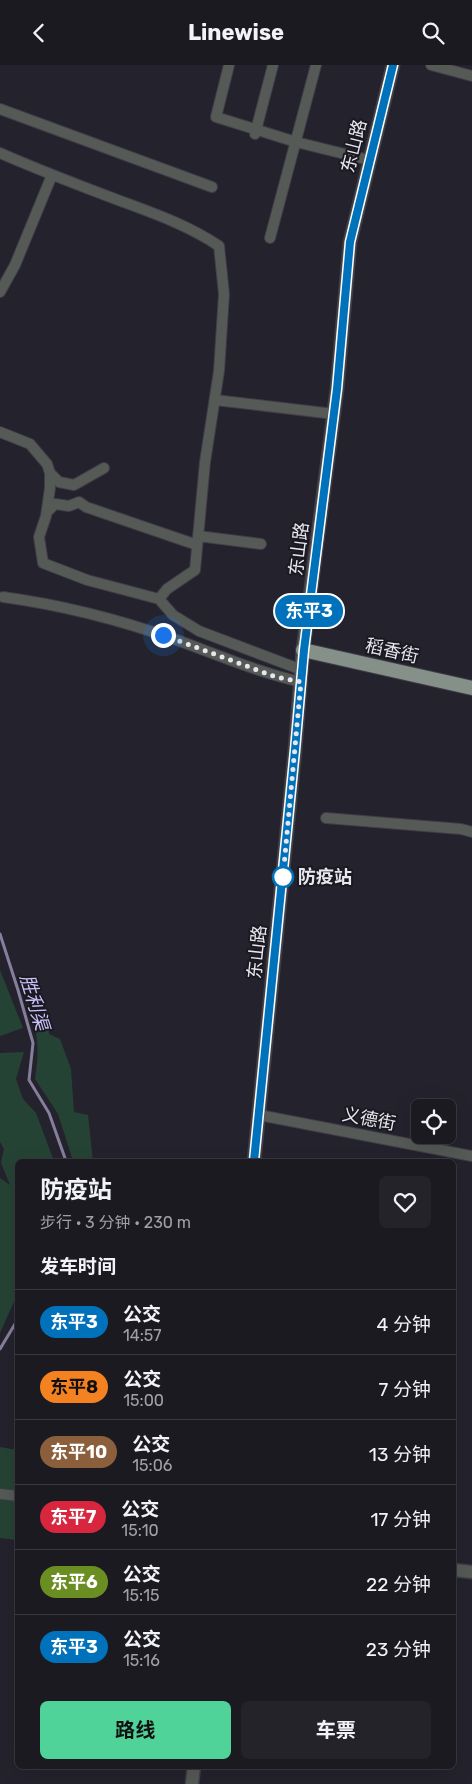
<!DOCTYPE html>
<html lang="zh">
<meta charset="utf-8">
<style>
:root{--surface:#1b1a21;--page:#24232a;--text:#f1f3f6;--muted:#a0a1a5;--line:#39383f;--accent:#4fd399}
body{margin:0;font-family:Rubik,"Noto Sans SC",sans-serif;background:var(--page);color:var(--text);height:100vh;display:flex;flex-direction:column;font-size:19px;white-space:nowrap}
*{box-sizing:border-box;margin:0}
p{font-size:16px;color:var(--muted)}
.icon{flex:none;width:28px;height:28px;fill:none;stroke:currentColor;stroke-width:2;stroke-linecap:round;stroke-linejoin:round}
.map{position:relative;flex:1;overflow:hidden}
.sheet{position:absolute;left:15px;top:1094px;width:441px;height:610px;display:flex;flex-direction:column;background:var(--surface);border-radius:8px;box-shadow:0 5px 20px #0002,0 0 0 1px var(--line)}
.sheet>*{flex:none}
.badge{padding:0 10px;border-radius:16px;font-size:18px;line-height:32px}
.tools{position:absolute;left:411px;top:1034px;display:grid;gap:10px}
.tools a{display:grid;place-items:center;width:45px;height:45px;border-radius:8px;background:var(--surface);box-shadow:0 5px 20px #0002,0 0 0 1px var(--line);font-size:25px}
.you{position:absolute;width:25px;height:25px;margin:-12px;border:4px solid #fff;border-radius:50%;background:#1a73e8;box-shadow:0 0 0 8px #1a73e833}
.map>.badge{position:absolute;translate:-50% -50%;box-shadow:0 0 0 2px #fff}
h2{padding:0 25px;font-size:19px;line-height:45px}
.round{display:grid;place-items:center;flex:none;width:52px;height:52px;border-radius:8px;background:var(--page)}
.headline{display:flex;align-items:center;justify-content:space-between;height:85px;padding:0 25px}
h1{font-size:24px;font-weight:700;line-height:38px}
.button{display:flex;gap:10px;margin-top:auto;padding:10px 25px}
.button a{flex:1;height:58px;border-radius:8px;background:var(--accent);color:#111;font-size:20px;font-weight:700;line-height:58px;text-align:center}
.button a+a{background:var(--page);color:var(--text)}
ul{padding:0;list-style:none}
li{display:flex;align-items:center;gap:15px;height:65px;padding:0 25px;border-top:1px solid var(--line)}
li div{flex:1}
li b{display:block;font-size:19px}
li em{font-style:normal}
li .badge{min-width:55px;font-weight:700;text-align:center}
header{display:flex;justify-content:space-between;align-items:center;height:65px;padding:0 25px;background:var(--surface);font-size:22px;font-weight:700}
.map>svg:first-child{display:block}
.green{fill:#254334}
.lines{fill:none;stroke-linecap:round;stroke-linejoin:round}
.stream{stroke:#857e9d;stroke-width:3}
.minor-casing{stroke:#3f3d47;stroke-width:12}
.tertiary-casing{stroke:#3f3d47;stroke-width:15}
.primary-casing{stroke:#3f3d47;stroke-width:16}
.minor{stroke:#555a57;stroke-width:10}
.tertiary{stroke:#555a57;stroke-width:12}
.primary{stroke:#859089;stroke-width:14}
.line-casing{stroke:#fff;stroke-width:11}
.line{stroke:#0072bc;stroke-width:8}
.walk{stroke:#e7e6ed;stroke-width:5;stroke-dasharray:0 9}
.stop-dot{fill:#fff;stroke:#0072bc;stroke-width:2.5}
.labels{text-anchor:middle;stroke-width:4;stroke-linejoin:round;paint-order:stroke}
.street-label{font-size:18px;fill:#e7e6ed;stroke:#1a1922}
.stop-label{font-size:18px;font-weight:bold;fill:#e7e6ed;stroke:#1a1922;text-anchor:start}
.water-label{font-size:19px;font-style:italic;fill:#cbc0f8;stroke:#1a1922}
</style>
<header><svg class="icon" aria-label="back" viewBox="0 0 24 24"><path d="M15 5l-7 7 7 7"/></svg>Linewise<svg class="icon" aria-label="search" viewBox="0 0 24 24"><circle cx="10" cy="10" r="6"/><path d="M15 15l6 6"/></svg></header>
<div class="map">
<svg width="472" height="1719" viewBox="0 0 472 1719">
<rect width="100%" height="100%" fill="#24222c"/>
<path class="green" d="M0,905L23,963L0,971Z
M48,946L49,969L60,974L71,1004L74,1047L88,1050L93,1096H73L58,1049L35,1014C38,993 39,979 34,959Z
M24,987L16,1014L23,1034L36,1048L54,1096H18L17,1230L0,1268V1113L10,1120L1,1098L4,1084L0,1077V988Z
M0,1382L17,1385V1475L0,1473Z"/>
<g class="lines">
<path class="stream" d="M0,869L18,925L33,978L29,1015L49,1048L66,1096
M0,1284L18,1254"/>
<defs>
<path id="minor" d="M229,0L216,52L296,77L369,95
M431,0L472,11
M0,44L212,122
M255,69L273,0
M0,88C39,105 78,120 118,135C153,148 188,160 219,181L224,229L219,306L205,397L195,505L167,524L159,534
M270,173L316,0
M0,227L15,200L52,110
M215,335L334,349
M0,367L30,379L47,399L50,408V423L46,451L39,472L43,498L87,515L159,534L173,550L199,566L302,605
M50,408L59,417L74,420L104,403
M47,447L55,439L69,441L79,437L86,442L197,480
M198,471L261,479
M3,532C62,540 117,554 174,574C216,589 257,607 301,617
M326,753L461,764L472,767
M259,1050L472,1091
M0,1429L18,1431"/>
<path id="tertiary" d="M254,1096L295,685L303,585L337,324L350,177L393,0
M454,1505L472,1507
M192,1719L194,1701"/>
<path id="primary" d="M303,585L472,623"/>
</defs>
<use href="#minor" class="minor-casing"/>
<use href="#tertiary" class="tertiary-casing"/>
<use href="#primary" class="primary-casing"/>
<use href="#minor" class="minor"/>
<use href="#tertiary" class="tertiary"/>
<use href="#primary" class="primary"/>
</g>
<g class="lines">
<defs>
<path id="line" d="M254,1096L295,685L304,585L337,324L350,177L393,0"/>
</defs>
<use href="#line" class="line-casing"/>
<use href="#line" class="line"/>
<path class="walk" d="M163,570L276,612L301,617L283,812"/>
</g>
<circle class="stop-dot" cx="283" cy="812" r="10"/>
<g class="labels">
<g class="street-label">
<text transform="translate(354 81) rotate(-76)" y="6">东山路</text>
<text transform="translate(299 484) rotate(-83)" y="6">东山路</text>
<text transform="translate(392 586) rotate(13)" y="6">稻香街</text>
<text transform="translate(257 887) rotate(-84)" y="6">东山路</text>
<text transform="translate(369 1054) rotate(11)" y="6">义德街</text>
</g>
<g class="stop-label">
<text x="298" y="818">防疫站</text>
</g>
<g class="water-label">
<text transform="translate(35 937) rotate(73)" y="7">胜利渠</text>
</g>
</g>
</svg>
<div class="tools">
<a><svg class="icon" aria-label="locate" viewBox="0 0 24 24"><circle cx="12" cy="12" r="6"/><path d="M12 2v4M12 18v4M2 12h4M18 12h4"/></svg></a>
</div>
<div class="you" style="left:163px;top:570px"></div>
<b class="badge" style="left:309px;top:546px;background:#0072bc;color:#fff">东平3</b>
<section class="sheet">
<div class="headline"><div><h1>防疫站</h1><p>步行 · 3 分钟 · 230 m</p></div><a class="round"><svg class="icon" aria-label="heart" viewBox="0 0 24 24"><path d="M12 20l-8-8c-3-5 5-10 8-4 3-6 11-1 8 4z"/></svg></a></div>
<h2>发车时间</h2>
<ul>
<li><span class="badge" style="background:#0072bc;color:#fff">东平3</span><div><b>公交</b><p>14:57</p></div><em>4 分钟</em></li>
<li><span class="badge" style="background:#f58220;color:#111">东平8</span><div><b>公交</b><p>15:00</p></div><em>7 分钟</em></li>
<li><span class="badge" style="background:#8b5e3c;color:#fff">东平10</span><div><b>公交</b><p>15:06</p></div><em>13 分钟</em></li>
<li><span class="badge" style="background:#d7263d;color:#fff">东平7</span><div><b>公交</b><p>15:10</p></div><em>17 分钟</em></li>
<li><span class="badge" style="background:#6b8e23;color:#fff">东平6</span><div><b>公交</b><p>15:15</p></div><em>22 分钟</em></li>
<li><span class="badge" style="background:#0072bc;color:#fff">东平3</span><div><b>公交</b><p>15:16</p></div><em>23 分钟</em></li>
</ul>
<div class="button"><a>路线</a><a>车票</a></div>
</section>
</div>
